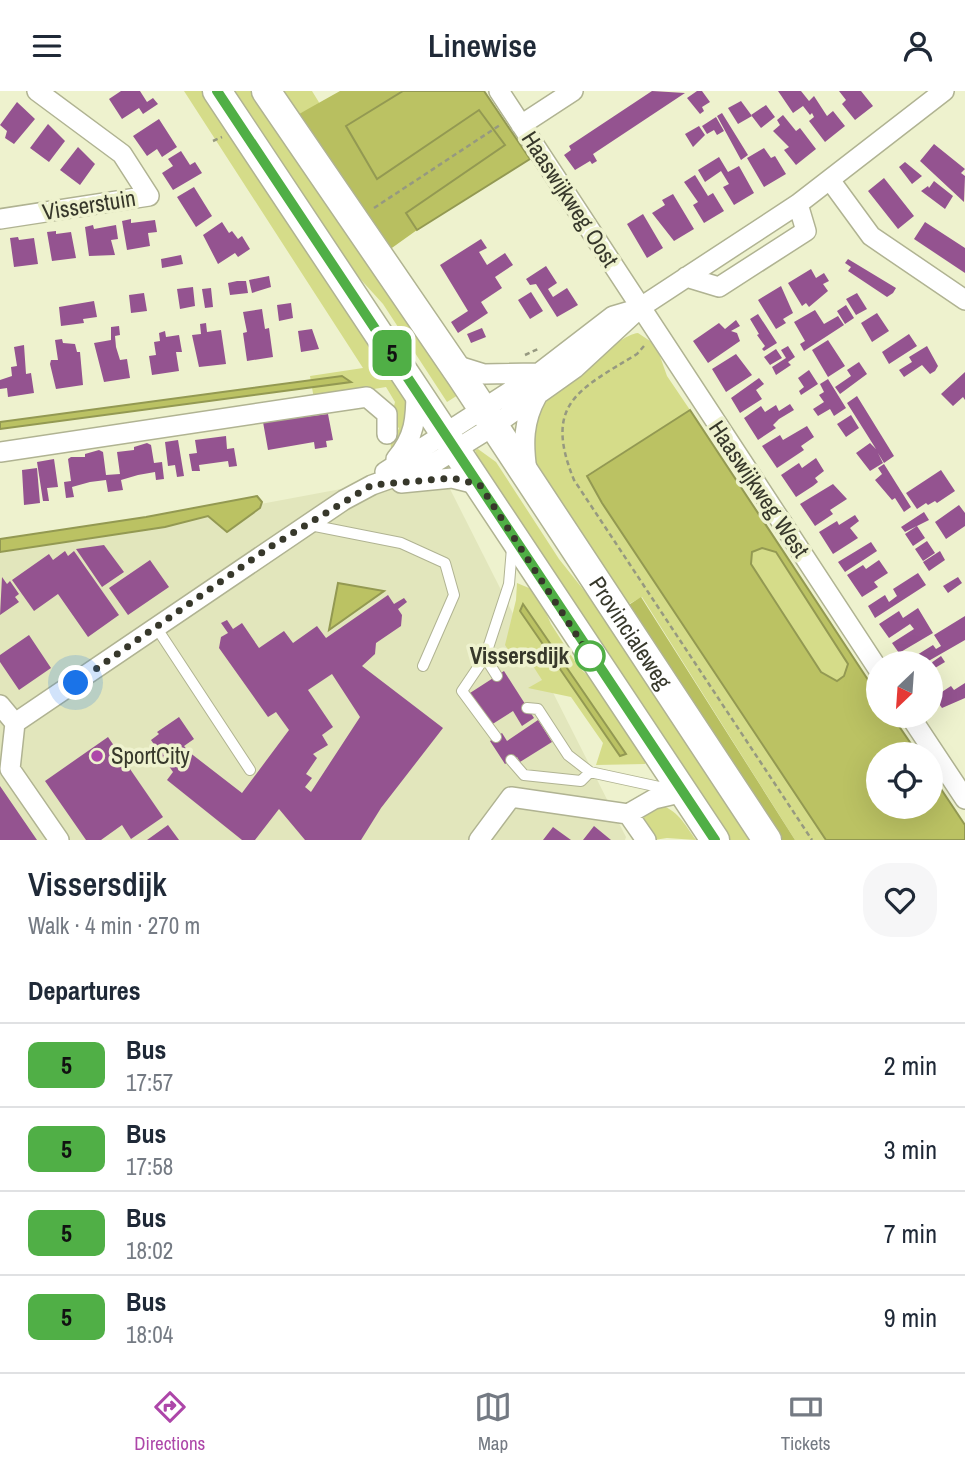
<!DOCTYPE html>
<meta charset="utf-8">
<style>
:root{--surface:#fff;--page:#f6f6f7;--text:#1f2937;--muted:#747a83;--line:#e0e1e3;--accent:#ad46a9}
body{margin:0;font-family:"Archivo Narrow",sans-serif;background:var(--page);color:var(--text);height:100vh;display:flex;flex-direction:column;font-size:26px;white-space:nowrap}
*{box-sizing:border-box;margin:0}
p{font-size:23px;color:var(--muted)}
.icon{flex:none;width:38px;height:38px;fill:none;stroke:currentColor;stroke-width:2;stroke-linecap:round;stroke-linejoin:round}
.map{position:relative;height:749px;overflow:hidden}
.details{display:flex;flex-direction:column;background:var(--surface);flex:1}
.details>*{flex:none}
.badge{padding:0 14px;border-radius:10px;font-size:24px;line-height:46px}
.needle{width:46px;rotate:205deg}
.tools{position:absolute;left:866px;top:560px;display:grid;gap:14px}
.tools a{display:grid;place-items:center;width:77px;height:77px;border-radius:50%;background:var(--surface);box-shadow:0 7px 28px #0002;font-size:35px}
.you{position:absolute;width:35px;height:35px;margin:-18px;border:5px solid #fff;border-radius:50%;background:#1a73e8;box-shadow:0 0 0 10px #1a73e833}
.map>.badge{position:absolute;translate:-50% -50%;box-shadow:0 0 0 4px #fff}
h2{padding:0 28px;font-size:26px;line-height:63px}
.round{display:grid;place-items:center;flex:none;width:74px;height:74px;border-radius:28px;background:var(--page)}
.overview{display:flex;align-items:center;justify-content:space-between;height:119px;padding:0 28px}
h1{font-size:33px;font-weight:600;line-height:52px}
ul{padding:0;list-style:none}
li{display:flex;align-items:center;gap:21px;height:84px;padding:0 28px;border-top:2px solid var(--line)}
li div{flex:1}
li b{display:block;font-size:26px}
li em{font-style:normal}
li .badge{min-width:77px;font-weight:700;text-align:center}
header{display:flex;justify-content:space-between;align-items:center;height:91px;padding:0 28px;background:var(--surface);font-size:32px;font-weight:600}
.menu{display:flex;justify-content:space-around;align-items:center;height:98px;border-top:2px solid var(--line);background:var(--surface);font-size:19px;color:var(--muted)}
.menu a{display:grid;justify-items:center;gap:4px}
.menu .active{color:var(--accent)}
.map>svg:first-child{display:block}
.built{fill:#e2e6bc}
.green{fill:#d5dc89}
.forest{fill:#b8bf60}
.water{fill:#bbc263;stroke:#939952;stroke-width:2;fill-rule:evenodd}
.building{fill:#945390;fill-rule:evenodd}
.lines{fill:none;stroke-linecap:round;stroke-linejoin:round}
.lane-casing{stroke:#b0b392;stroke-width:12}
.street-casing{stroke:#b0b392;stroke-width:22}
.secondary-casing{stroke:#b0b392;stroke-width:31}
.path{stroke:#969980;stroke-width:2.5;stroke-dasharray:5 3.5;stroke-linecap:butt}
.lane{stroke:#fff;stroke-width:10}
.street{stroke:#fff;stroke-width:19}
.secondary{stroke:#fff;stroke-width:28}
.line-casing{stroke:#fff;stroke-width:16}
.line{stroke:#50af46;stroke-width:10}
.walk{stroke:#37382b;stroke-width:7;stroke-dasharray:0 12.6}
.stop-dot{fill:#fff;stroke:#50af46;stroke-width:3.5}
.poi-dot{fill:#ad46a9;stroke:#eef2ce;stroke-width:2.5}
.labels{text-anchor:middle;stroke-width:7;stroke-linejoin:round;paint-order:stroke}
.street-label{font-size:23px;fill:#37382b;stroke:#eef2ce}
.stop-label{font-size:23px;font-weight:bold;fill:#37382b;stroke:#eef2ce;text-anchor:end}
.poi-label{font-size:23px;fill:#37382b;stroke:#eef2ce;text-anchor:start}
</style>
<header><svg class="icon" aria-label="menu" viewBox="0 0 24 24"><path d="M4 6h16M4 12h16M4 18h16"/></svg>Linewise<svg class="icon" aria-label="person" viewBox="0 0 24 24"><circle cx="12" cy="8" r="4"/><path d="M4 21q1-7 8-7t8 7"/></svg></header>
<div class="map">
<svg width="965" height="749" viewBox="0 0 965 749">
<rect width="100%" height="100%" fill="#eef2ce"/>
<path class="built" d="M357,395L450,398L626,746L625,749H0V462Z"/>
<path class="green" d="M184,0H214L411,316L404,339L391,358L390,344L399,338L392,323L395,311L386,296L314,308L310,285L363,277Z
M234,0H260L458,304L447,311L383,213L344,170Z
M284,0H312L320,13L299,23Z
M638,242L656,254L667,285L690,319L587,384L590,392L826,749H795L642,506L627,514L534,368L533,326L542,314C563,297 617,244 638,242Z
M478,358L496,371L559,468L605,526L753,749H727L480,373L475,359Z
M762,457L776,461L848,573L844,585L837,590L821,581L751,473L752,461Z
M517,492L536,500L551,533L578,575L600,597L647,669L645,673L596,674L603,652L571,606L528,597L542,589L524,561L512,565L505,554L516,509Z
M658,714C677,717 685,734 696,749L667,747L654,749L644,733V724Z"/>
<path class="forest" d="M340,0H403L346,35L479,19L505,54L406,122L417,139L389,159L299,23Z
M641,506L795,749H777L627,515Z"/>
<path class="water" d="M403,0H484L530,68L417,139L406,122L505,54L479,19L377,88L346,35Z
M342,285L351,291L0,338V331Z
M690,319L878,604V625H892L918,663H878V716H931V683L965,734V749H826L602,412L587,385ZM762,457L776,461L848,573L844,585L837,590L821,581L751,473L752,461Z
M257,405L262,411L260,417L227,441L208,425L165,436L0,461V448L146,426Z
M338,492L384,500L329,539Z
M523,513L626,663L620,665L520,520Z"/>
<path class="building" d="M121,0H140L147,11L153,7L158,13L143,23L139,17L122,28L109,8Z
M652,0L685,2L593,63L597,70L592,73L590,70L575,79L564,64L571,59L569,55Z
M697,0H702L710,11L702,16L704,20L700,23L687,7Z
M778,0H801L809,10L814,5L827,25L833,20L845,35L825,51L809,30L814,26L812,22L810,24L803,15L793,22Z
M839,0H861L873,15L855,29L842,13L846,9Z
M741,10L752,25L738,33L728,17Z
M17,11L35,28L14,53L5,47L7,40L0,34Z
M766,14L775,26L761,37L751,24Z
M722,22L748,64L741,69L717,25Z
M783,24L796,40L800,37L816,58L796,74L784,59L789,56L773,40L780,34L777,29Z
M716,26L724,40L717,44L714,39L707,43L702,35Z
M159,28L177,56L162,66L157,58L147,65L133,45Z
M48,33L65,50L49,71L30,57Z
M699,35L705,44L693,56L685,43Z
M934,53L965,78L961,82L965,85L964,111L920,70Z
M78,56L95,73L80,94L60,79Z
M764,57L771,67L775,65L786,83L764,96L747,67Z
M181,60L190,74L195,71L202,82L173,99L162,82L173,75L168,68Z
M719,66L728,81L739,75L754,102L734,114L723,96L729,93L721,80L705,91L698,79Z
M905,71L922,85L912,93L899,76Z
M695,84L708,105L713,102L724,120L704,132L693,114L698,111L684,91Z
M884,87L914,125L898,138L868,100Z
M934,90L953,105L945,118L921,100L928,95L929,97Z
M194,96L212,125L196,136L177,106Z
M673,103L694,138L674,150L652,122L665,114L662,109Z
M643,123L663,157L647,167L627,133Z
M131,128V132L155,129L157,141L148,142L150,155L127,159L122,130Z
M222,131L229,142L232,140L238,148L242,145L250,158L238,166L235,162L218,173L203,144Z
M925,131L965,157V182L914,148Z
M93,134L94,138L116,134L118,148L111,149L115,164L89,165L85,136Z
M56,140V143L71,141L76,167L52,170L47,141Z
M18,146L19,149L34,147L38,173L14,176L10,147Z
M481,148L487,157L479,161L487,174L505,162L513,174L495,186L502,197L481,211L488,222L458,242L451,231L468,220L440,174Z
M181,164L183,173L162,177L161,168Z
M848,168L896,197L893,202L887,206L848,180L851,176L845,172Z
M546,175L557,192L548,198L553,206L567,197L578,214L557,226L536,193L530,194L526,188Z
M811,178L816,187L824,182L829,190L823,193L828,200L809,216L806,212L802,215L788,192Z
M269,185L271,196L252,202L249,189Z
M237,190H246L248,202L230,204L228,192Z
M781,195L793,222L783,228L786,232L776,238L758,209Z
M193,196L195,215L180,218L177,198Z
M211,197L213,216L205,217L202,198Z
M531,201L543,220L530,228L518,209Z
M144,202L147,220L131,222L129,204Z
M857,202L867,218L856,224L846,208Z
M94,210L97,226L83,228L84,232L61,235L59,216Z
M291,212L293,227L279,230L277,214Z
M846,214L854,227L845,233L837,220Z
M262,218L265,238L269,237L273,266L247,270L243,242L247,241L243,221Z
M815,219L824,233L838,225L844,234L804,260L800,253L805,250L794,231Z
M877,222L889,240L872,251L861,232Z
M758,223L777,252L764,260L762,258L765,255L757,244L759,243L750,228Z
M736,229L740,235L731,240L737,242L740,250L708,272L693,250L719,232L725,238Z
M206,232L207,241L221,239L226,273L199,276L192,244L201,243L200,233Z
M119,235L120,244L115,245L116,256L120,269L127,268L130,287L104,291L94,252L111,249V236Z
M482,237L486,246L471,252L467,243Z
M312,238L319,258L301,261L298,240Z
M165,240L166,246L179,244L182,261H176L179,280L152,284L149,265L156,264L154,251L160,250L159,242Z
M909,243L917,255L889,273L882,261Z
M62,248L63,252L75,253L77,261H80L83,294L56,298L50,273L51,269H58L55,249Z
M828,249L845,275L828,286L812,259Z
M24,254L26,283L31,282L34,302L8,306L7,297L0,298V289L12,285L11,276L17,275L14,256Z
M788,255L795,266L788,271L791,274L776,284L772,276L786,267L781,259Z
M927,255L938,275L935,280L930,283L922,274L904,286L899,279L912,271L909,266Z
M776,258L782,267L770,274L764,266Z
M736,263L752,284L726,301L712,278Z
M859,271L867,283L840,303L835,296L851,285L847,279Z
M809,279L818,293L801,304L799,300L804,296L798,287Z
M965,281V309L963,306L953,315L941,303Z
M759,287L764,293L756,299L762,308L740,322L731,307Z
M828,288L846,317L834,325L830,318L818,325L813,318L824,311L819,304L824,301L820,293Z
M857,305L894,365L884,372L878,362L883,372L870,380L856,362L870,352L876,358L847,312Z
M790,313L794,319L779,328L773,334L776,337L758,349L744,327L761,315L765,321L776,314L779,320Z
M328,323L333,349L326,350L327,356L315,358L314,351L268,359L263,331Z
M851,324L859,337L846,346L837,333Z
M807,335L814,346L801,355L804,359L777,377L762,355L780,344L783,349Z
M226,345L227,358L234,357L237,375L229,376L228,370L199,374L200,380H192L189,363L197,362L195,349Z
M178,349L184,385L177,386L175,374L168,375L165,351Z
M147,352L151,354L154,372L162,371L164,388L156,389L155,381L138,384L121,389L123,399L108,401L106,389L90,391L72,396L74,406L66,407L64,391L71,390L68,368L71,366H85V363L99,359L103,361L106,384L120,383L117,361L134,359V356Z
M816,367L824,380L815,387L818,391L813,395L796,406L781,384L799,372L802,377Z
M54,368L58,396L47,397L49,410H43L37,371Z
M884,373L911,416L904,421L895,407L892,409L875,389L882,383L878,377Z
M37,377L40,412L24,414L22,379Z
M941,379L955,400L937,412L935,410L928,414L926,412L917,418L906,402Z
M833,393L847,408L830,419L833,423L815,435L800,413Z
M959,414L965,422V435L946,448L935,431Z
M924,421L929,429L905,441L901,436Z
M855,424L859,430L850,437L858,447L833,463L819,441L837,430L839,434Z
M917,435L925,447L913,455L905,443Z
M927,450L935,462L923,470L915,458Z
M871,451L877,460L845,481L838,471Z
M104,454L124,481L102,496L76,458Z
M65,460L68,465L74,460L119,524L88,546L58,503L34,520L12,489L49,463L53,469Z
M940,460L945,469L929,480L923,471Z
M150,469L169,496L128,524L109,497Z
M879,469L888,482L874,491L878,496L862,506L847,484L863,474L866,478Z
M918,482L926,494L875,527L868,515L885,504L889,511L897,505L893,498Z
M2,486L7,493L10,490L19,503L15,506L19,511L0,524Z
M958,486L962,492L948,502L943,495Z
M388,504L394,513L404,507L407,511L398,518L402,524L401,535L376,552L375,563L362,575L443,637L381,717L361,749H305L279,718L255,749H242L167,689L173,681L151,649L159,643L157,641L179,626L194,648L184,655L189,661L242,702L289,639L276,621L268,626L219,557L221,546L228,542L221,532L227,529L233,538L242,532L259,557L284,540L293,552L317,535L326,547ZM332,583L360,626L311,701L305,696L312,687L306,683L317,667L313,663L328,654L322,644L333,636L308,599Z
M918,517L933,542L899,562L892,552L914,538L910,533L889,547L879,533L899,520L903,527Z
M965,525V549L925,572H904L933,554L936,558L941,555L934,544Z
M29,544L51,577L19,599L0,571V564Z
M941,565L945,571L935,577L940,584L931,590V572Z
M504,580L534,627L522,635L513,620L491,634L470,602Z
M965,592V607L942,617L934,606L951,595L954,599Z
M538,629L552,651L520,671L517,666L505,673L490,650L502,642L507,650Z
M108,646L163,726L131,748L122,734L101,749H86L45,690Z
M0,695L37,749H0Z
M168,734L179,749H147Z
M594,735L611,749H583Z
M553,736L571,749H543Z"/>
<g class="lines">
<defs>
<path id="lane" d="M310,434L401,452L445,472L454,504L423,575
M156,536L250,679
M485,566L462,600L496,646
M497,585L485,566L509,493L512,457
M527,617L538,618L568,664L590,681L673,699
M511,669L524,684L581,690L590,681"/>
<path id="street" d="M499,0L878,578
M521,34L573,0
M830,89L871,145L965,209
M0,128L149,105L122,63L37,0
M686,186L719,196L806,140L798,113
M452,273L484,283L538,282
M0,361L367,306L387,323V343
M396,368C415,346 416,327 416,299
M527,380C523,353 523,330 537,305
M385,381L539,282L613,225L630,220
M401,392L452,387L480,394
M0,614L15,632L344,409L372,394L434,372L492,336L575,277L641,216L798,113L944,0
M910,625L965,708
M15,632L10,678L59,749
M628,723L654,708L684,701
M479,749L511,706L628,723L646,749"/>
<g id="secondary">
<path d="M217,0L715,749"/>
<path id="s1" d="M266,0L461,285L767,749"/>
</g>
</defs>
<use href="#lane" class="lane-casing"/>
<use href="#street" class="street-casing"/>
<use href="#secondary" class="secondary-casing"/>
<path class="path" d="M213,50L222,46
M374,117L500,34
M644,255L637,263C578,299 543,313 574,389L812,749
M525,264L538,258"/>
<use href="#lane" class="lane"/>
<use href="#street" class="street"/>
<use href="#secondary" class="secondary"/>
</g>
<g class="lines">
<defs>
<path id="line" d="M217,0L715,749"/>
</defs>
<use href="#line" class="line-casing"/>
<use href="#line" class="line"/>
<path class="walk" d="M76,592L270,456L372,394L452,387L480,394L590,565"/>
</g>
<circle class="stop-dot" cx="590" cy="565" r="14"/>
<circle class="poi-dot" cx="97" cy="665" r="7"/>
<g class="labels">
<g class="street-label">
<text transform="translate(570 108) rotate(57)" y="8">Haaswijkweg Oost</text>
<text transform="translate(89 114) rotate(-9)" y="8">Visserstuin</text>
<text transform="translate(759 398) rotate(56)" y="8">Haaswijkweg West</text>
<text dy="8" stroke="none"><textPath href="#s1" startOffset="653">Provincialeweg</textPath></text>
</g>
<g class="stop-label">
<text x="569" y="573">Vissersdijk</text>
</g>
<g class="poi-label">
<text x="111" y="673">SportCity</text>
</g>
</g>
</svg>
<div class="tools">
<a><svg class="needle" viewBox="-14 -14 28 28"><path d="M0-13l5 13h-10z" fill="#e53935"/><path d="M0 13l5-13h-10z" fill="#747a83"/></svg></a>
<a><svg class="icon" aria-label="locate" viewBox="0 0 24 24"><circle cx="12" cy="12" r="6"/><path d="M12 2v4M12 18v4M2 12h4M18 12h4"/></svg></a>
</div>
<div class="you" style="left:76px;top:592px"></div>
<b class="badge" style="left:392px;top:262px;background:#50af46;color:#111">5</b>
</div>
<section class="details">
<div class="overview"><div><h1>Vissersdijk</h1><p>Walk · 4 min · 270 m</p></div><a class="round"><svg class="icon" aria-label="heart" viewBox="0 0 24 24"><path d="M12 20l-8-8c-3-5 5-10 8-4 3-6 11-1 8 4z"/></svg></a></div>
<h2>Departures</h2>
<ul>
<li><span class="badge" style="background:#50af46;color:#111">5</span><div><b>Bus</b><p>17:57</p></div><em>2 min</em></li>
<li><span class="badge" style="background:#50af46;color:#111">5</span><div><b>Bus</b><p>17:58</p></div><em>3 min</em></li>
<li><span class="badge" style="background:#50af46;color:#111">5</span><div><b>Bus</b><p>18:02</p></div><em>7 min</em></li>
<li><span class="badge" style="background:#50af46;color:#111">5</span><div><b>Bus</b><p>18:04</p></div><em>9 min</em></li>
</ul>
</section>
<nav class="menu">
<a class="active"><svg class="icon" aria-label="directions" viewBox="0 0 24 24"><path d="M12 3l9 9-9 9-9-9zM9 14v-3h6M13 9l2 2-2 2"/></svg>Directions</a>
<a><svg class="icon" aria-label="map" viewBox="0 0 24 24"><path d="M3 6l6-2 6 2 6-2v14l-6 2-6-2-6 2zM9 4v14M15 6v14"/></svg>Map</a>
<a><svg class="icon" aria-label="tickets" viewBox="0 0 24 24"><path d="M3 7h18v10H3zM15 7v10"/></svg>Tickets</a>
</nav>
